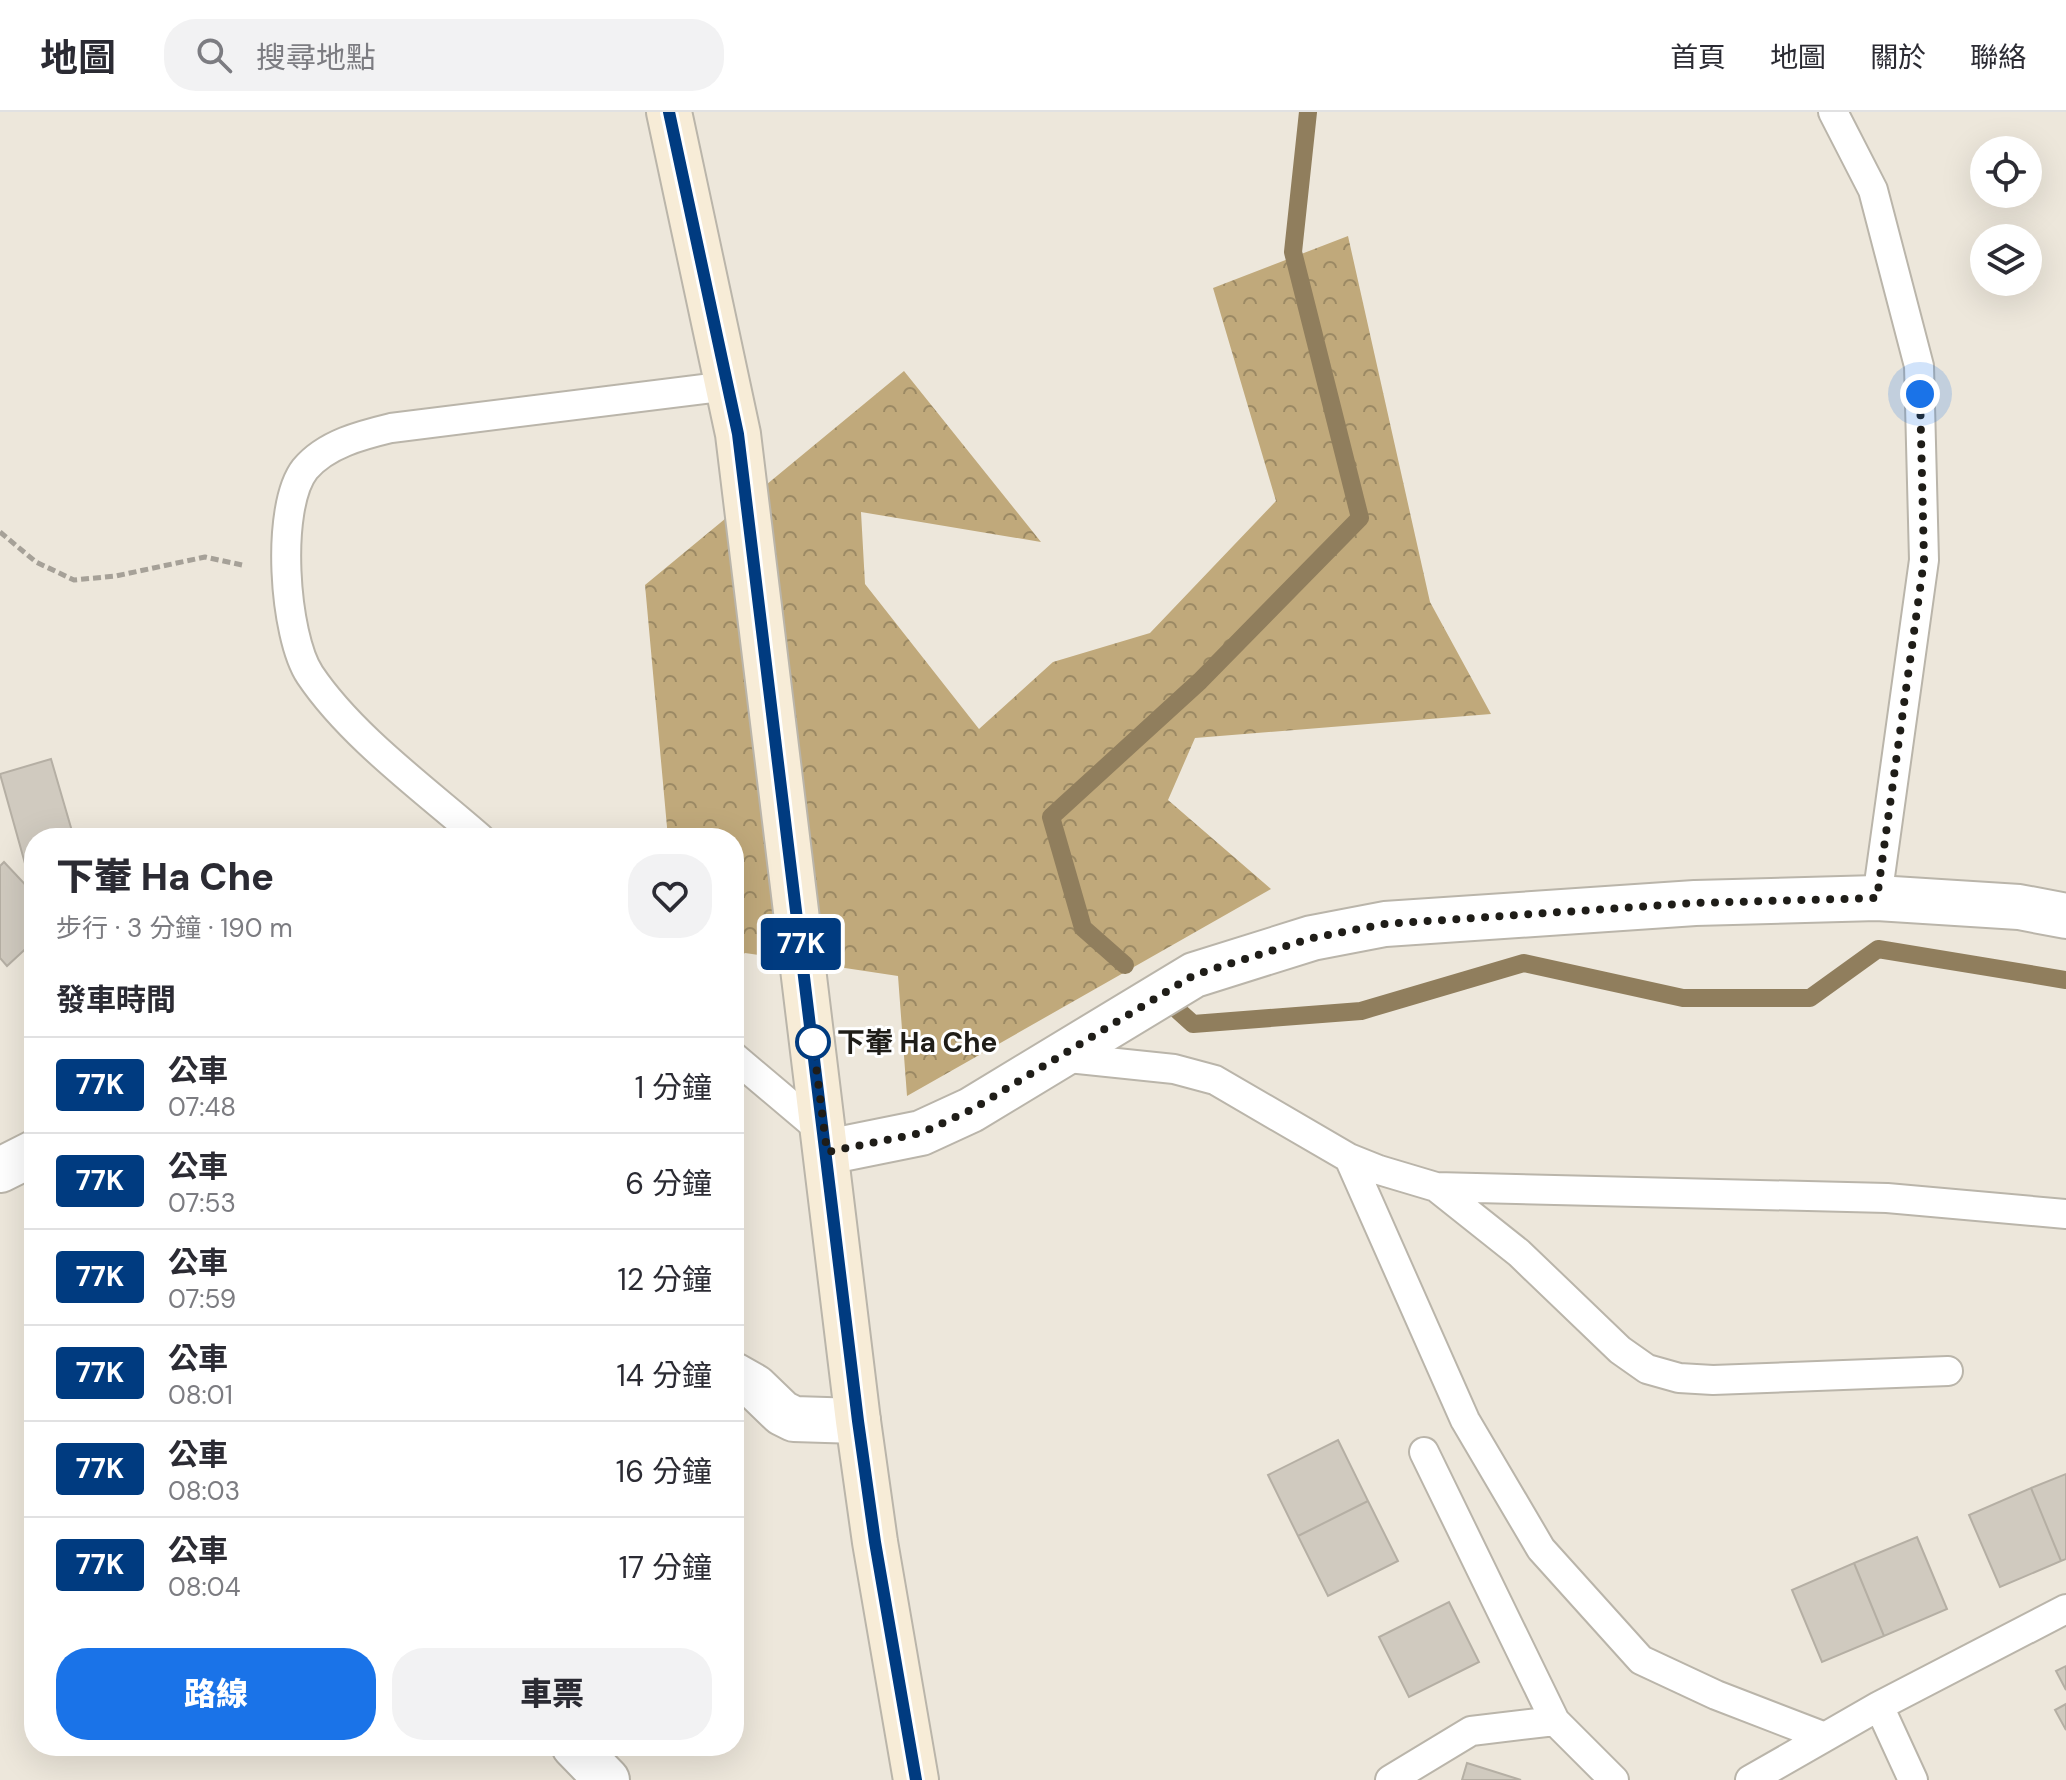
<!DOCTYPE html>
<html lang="zh-TW">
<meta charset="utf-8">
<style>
:root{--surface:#fff;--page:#f2f2f3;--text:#2b2b33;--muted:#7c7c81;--line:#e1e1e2;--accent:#1a73e8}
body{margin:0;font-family:"DM Sans","Noto Sans TC",sans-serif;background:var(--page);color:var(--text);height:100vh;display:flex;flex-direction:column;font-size:30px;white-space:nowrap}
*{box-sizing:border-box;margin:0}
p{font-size:26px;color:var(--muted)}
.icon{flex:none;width:44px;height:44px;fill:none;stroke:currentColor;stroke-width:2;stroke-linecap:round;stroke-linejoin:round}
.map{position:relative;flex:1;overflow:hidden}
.side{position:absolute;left:24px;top:716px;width:720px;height:928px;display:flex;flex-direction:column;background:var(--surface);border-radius:32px;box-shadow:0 8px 32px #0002}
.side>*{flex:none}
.badge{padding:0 16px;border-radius:6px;font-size:28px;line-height:52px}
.fabs{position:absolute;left:1970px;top:24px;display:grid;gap:16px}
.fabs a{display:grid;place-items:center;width:72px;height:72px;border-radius:50%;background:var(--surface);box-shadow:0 8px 32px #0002;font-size:40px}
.you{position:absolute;width:40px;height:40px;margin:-20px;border:6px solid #fff;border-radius:50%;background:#1a73e8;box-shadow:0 0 0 12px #1a73e833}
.map>.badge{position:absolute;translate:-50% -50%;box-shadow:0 0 0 4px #fff}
h2{padding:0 32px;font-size:30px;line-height:72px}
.round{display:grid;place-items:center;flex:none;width:84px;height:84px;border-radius:32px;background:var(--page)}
.head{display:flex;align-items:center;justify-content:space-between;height:136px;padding:0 32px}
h1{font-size:38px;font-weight:800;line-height:60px}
.cta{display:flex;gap:16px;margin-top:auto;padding:16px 32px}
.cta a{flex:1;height:92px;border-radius:32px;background:var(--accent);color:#fff;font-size:32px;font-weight:800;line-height:92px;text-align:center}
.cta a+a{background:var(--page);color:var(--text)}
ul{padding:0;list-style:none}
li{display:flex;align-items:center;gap:24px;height:96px;padding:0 32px;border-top:2px solid var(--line)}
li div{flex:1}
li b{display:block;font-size:30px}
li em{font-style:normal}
li .badge{min-width:88px;font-weight:700;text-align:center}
header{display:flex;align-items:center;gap:48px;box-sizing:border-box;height:112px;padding:0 40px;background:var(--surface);border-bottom:2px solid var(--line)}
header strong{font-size:38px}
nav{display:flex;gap:44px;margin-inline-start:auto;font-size:28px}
.search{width:560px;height:72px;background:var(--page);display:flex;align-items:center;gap:20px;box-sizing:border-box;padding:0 28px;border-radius:32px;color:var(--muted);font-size:30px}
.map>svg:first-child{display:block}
.forest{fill:url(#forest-crowns)}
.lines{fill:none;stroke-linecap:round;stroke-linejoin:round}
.stream{stroke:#907e5d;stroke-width:18}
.building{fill:#d0cabf;stroke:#b5afa4;stroke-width:2}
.lane-casing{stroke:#bab5aa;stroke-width:32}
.street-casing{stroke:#bab5aa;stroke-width:48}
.secondary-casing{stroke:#bab5aa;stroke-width:48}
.path{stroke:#a6a198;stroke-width:5;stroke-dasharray:8 4;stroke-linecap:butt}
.lane{stroke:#fff;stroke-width:28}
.street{stroke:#fff;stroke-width:44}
.secondary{stroke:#f7ecd7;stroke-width:44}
.line-casing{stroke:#fff;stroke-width:18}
.line{stroke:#003b80;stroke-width:12}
.walk{stroke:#1f1d18;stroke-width:8;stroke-dasharray:0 14.4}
.stop-dot{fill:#fff;stroke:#003b80;stroke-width:4}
.labels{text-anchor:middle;stroke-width:6;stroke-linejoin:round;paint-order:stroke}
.stop-label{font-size:28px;font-weight:bold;fill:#1f1d18;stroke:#fff;text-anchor:start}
</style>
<header>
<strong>地圖</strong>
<div class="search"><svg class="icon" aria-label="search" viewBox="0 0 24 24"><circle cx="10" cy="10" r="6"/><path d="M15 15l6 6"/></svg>搜尋地點</div>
<nav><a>首頁</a><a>地圖</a><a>關於</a><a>聯絡</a></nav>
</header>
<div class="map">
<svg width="2066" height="1668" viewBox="0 0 2066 1668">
<defs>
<pattern id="forest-crowns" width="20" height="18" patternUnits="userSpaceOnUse" patternTransform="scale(2)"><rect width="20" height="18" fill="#c0a97b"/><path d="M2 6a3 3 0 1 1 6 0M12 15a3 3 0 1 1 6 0" fill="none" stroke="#9b8964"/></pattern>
</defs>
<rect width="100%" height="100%" fill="#ede7db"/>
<path class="forest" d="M1348,124L1430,490L1491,602L1195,626L1168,688L1271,777L907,984L898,864L745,841L734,849V726H668L645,473L904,259L1041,430L861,400L865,472L979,617L1053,550L1150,521L1276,389L1213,176Z"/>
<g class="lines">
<path class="stream" d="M1125,853L1083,816L1051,705L1200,569L1360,406L1293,140L1308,0
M1173,894L1193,912L1361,899L1524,851L1683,886H1810L1878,837L2066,868"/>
</g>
<path class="building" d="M51,647L74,726H34V753L26,755L0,662Z
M4,750L34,782V829L7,854L0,846V754Z
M1338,1328L1368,1389L1298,1424L1268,1363Z
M2066,1362V1447L2061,1449L2031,1376Z
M2031,1376L2061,1449L2000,1475L1969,1403Z
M1368,1389L1398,1449L1328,1484L1298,1424Z
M1917,1425L1947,1497L1884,1524L1854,1451Z
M1854,1451L1884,1524L1822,1550L1792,1478Z
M1449,1490L1479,1550L1409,1585L1379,1525Z
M2066,1554V1578L2056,1559Z
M2066,1592V1618L2055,1598Z
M1467,1651L1521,1668H1462Z"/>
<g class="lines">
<defs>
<path id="lane" d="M1833,0L1873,78L1919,254L1924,448L1877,786
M480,726C424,677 351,624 310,563C284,524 275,395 305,357C326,332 362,323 391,316L728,274
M734,945L824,1021
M1059,945L1174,957L1215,968L1349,1046L1379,1058L1436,1075L1887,1086L2066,1102
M1349,1046L1465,1308L1541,1437L1641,1548L1716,1583L1825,1625
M1436,1075L1519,1141L1620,1238L1647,1257L1679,1266L1713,1268L1948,1259
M1424,1340L1555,1609L1614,1668
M1879,1594L1913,1668
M1390,1668L1471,1619L1555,1609
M1750,1668L1879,1594L2066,1497"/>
<path id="street" d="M827,1040L921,1021L971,998L1194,863L1312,826L1385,812L1695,791L1877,786L2019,795L2066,804
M0,1058L34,1041
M734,1263L755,1275L782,1301L794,1307L858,1309
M574,1634L607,1668"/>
<path id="secondary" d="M669,0L738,322L858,1309L875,1430L916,1668"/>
</defs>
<use href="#lane" class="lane-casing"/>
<use href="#street" class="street-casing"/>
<use href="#secondary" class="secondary-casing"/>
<path class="path" d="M0,420L36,450L74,468L116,464L205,445L242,453"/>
<use href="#lane" class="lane"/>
<use href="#street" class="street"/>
<use href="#secondary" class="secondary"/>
</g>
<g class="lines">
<defs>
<path id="line" d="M669,0L738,322L858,1309L875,1430L916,1668"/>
</defs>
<use href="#line" class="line-casing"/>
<use href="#line" class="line"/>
<path class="walk" d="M813,930L827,1040L921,1021L971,998L1194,863L1312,826L1385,812L1695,791L1877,786L1924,448L1920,282"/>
</g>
<circle class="stop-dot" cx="813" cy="930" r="16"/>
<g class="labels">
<g class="stop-label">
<text x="837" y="940">下輋 Ha Che</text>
</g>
</g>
</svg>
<div class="fabs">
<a><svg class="icon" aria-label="locate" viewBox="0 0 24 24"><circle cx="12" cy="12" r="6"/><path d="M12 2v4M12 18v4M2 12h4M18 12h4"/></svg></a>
<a><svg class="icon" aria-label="layers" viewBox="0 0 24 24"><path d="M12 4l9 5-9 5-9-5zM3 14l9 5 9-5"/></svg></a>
</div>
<div class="you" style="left:1920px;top:282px"></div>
<b class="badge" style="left:801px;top:832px;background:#003b80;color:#fff">77K</b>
<section class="side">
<div class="head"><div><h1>下輋 Ha Che</h1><p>步行 · 3 分鐘 · 190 m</p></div><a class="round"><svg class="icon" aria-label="heart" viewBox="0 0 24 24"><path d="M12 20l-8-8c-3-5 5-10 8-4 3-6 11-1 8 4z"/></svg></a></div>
<h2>發車時間</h2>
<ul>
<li><span class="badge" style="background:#003b80;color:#fff">77K</span><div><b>公車</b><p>07:48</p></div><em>1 分鐘</em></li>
<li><span class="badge" style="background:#003b80;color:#fff">77K</span><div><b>公車</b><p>07:53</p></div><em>6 分鐘</em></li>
<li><span class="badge" style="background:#003b80;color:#fff">77K</span><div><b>公車</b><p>07:59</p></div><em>12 分鐘</em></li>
<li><span class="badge" style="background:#003b80;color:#fff">77K</span><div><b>公車</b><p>08:01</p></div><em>14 分鐘</em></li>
<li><span class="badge" style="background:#003b80;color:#fff">77K</span><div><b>公車</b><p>08:03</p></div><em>16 分鐘</em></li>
<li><span class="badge" style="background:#003b80;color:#fff">77K</span><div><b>公車</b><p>08:04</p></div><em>17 分鐘</em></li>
</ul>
<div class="cta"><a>路線</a><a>車票</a></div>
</section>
</div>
